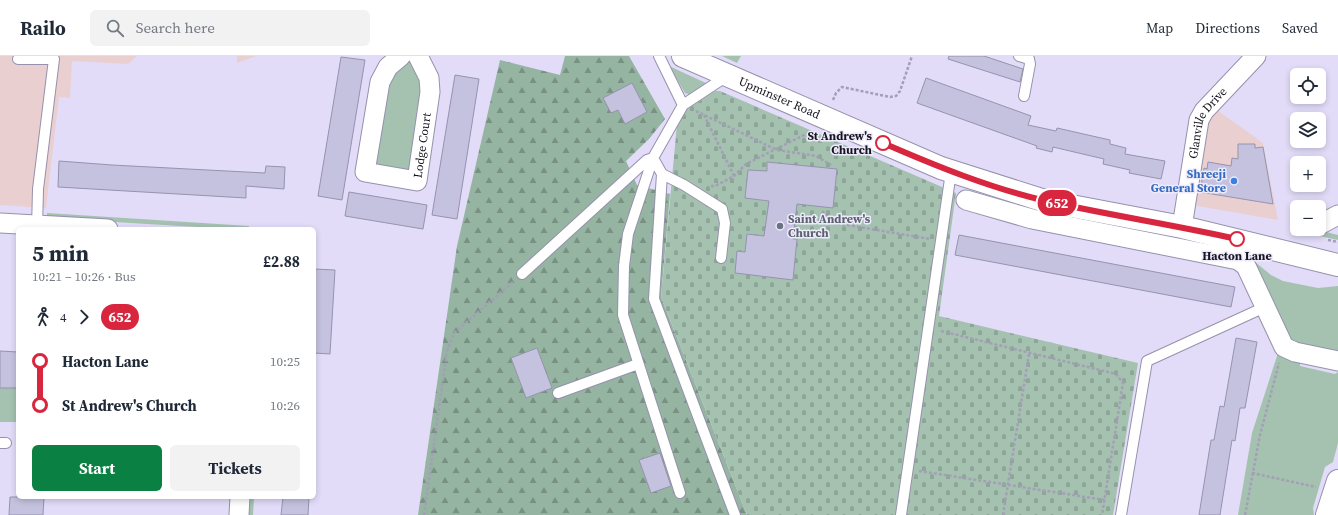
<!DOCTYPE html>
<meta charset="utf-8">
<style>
:root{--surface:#fff;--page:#f2f2f3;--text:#1f2937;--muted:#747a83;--line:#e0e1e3;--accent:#0b8043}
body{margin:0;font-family:"Source Serif 4",serif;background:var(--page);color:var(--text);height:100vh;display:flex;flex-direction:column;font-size:15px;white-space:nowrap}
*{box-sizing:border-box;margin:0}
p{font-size:13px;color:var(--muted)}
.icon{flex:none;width:22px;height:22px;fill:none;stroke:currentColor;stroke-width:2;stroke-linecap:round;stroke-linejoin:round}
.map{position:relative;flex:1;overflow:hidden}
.drawer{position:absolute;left:16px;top:171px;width:300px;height:272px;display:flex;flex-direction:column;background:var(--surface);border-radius:6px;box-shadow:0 2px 6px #0003}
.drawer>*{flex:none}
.badge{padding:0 8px;border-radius:13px;font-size:14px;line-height:26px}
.controls{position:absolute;left:1290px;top:12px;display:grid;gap:8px}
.controls a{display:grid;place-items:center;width:36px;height:36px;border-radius:6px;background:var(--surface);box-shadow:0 2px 6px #0003;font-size:20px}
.map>.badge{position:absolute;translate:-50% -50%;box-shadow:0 0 0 2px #fff}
.legs{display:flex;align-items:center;gap:6px;height:44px;padding:0 16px;font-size:13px}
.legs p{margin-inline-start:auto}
.headline{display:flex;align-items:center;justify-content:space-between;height:68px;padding:0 16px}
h1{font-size:22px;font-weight:700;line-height:30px}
.primary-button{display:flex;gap:8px;margin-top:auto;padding:8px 16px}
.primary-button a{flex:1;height:46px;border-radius:6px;background:var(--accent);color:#fff;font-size:16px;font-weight:700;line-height:46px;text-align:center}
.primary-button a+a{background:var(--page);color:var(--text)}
ul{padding:0 16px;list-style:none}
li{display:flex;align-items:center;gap:14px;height:44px;font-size:15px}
li i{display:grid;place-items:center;width:6px;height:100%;margin:0 5px;background:currentColor}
li i::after{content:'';width:10px;height:10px;margin:-5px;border:3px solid;border-radius:50%;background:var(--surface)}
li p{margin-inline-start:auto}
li:first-child i{background:linear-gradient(#0000 50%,currentColor 0)}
li:last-child i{background:linear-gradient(currentColor 50%,#0000 0)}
header{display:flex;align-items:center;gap:24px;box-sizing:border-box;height:56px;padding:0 20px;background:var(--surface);border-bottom:1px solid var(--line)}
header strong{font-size:19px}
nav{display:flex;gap:22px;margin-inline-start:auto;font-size:14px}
.search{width:280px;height:36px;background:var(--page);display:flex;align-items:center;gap:10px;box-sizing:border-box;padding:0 14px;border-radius:6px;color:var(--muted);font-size:15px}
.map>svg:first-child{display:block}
.commercial{fill:#eacfd0}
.grass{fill:#a5c2b1}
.forest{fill:url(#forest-firs)}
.cemetery{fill:url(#cemetery-stones)}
.building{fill:#c4c2de;stroke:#9593ae}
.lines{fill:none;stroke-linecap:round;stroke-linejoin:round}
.service-casing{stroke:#9691ac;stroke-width:12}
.minor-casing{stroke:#9691ac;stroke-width:21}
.tertiary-casing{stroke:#9691ac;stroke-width:24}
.primary-casing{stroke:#9691ac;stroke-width:24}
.path{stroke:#a39fb6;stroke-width:2.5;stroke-dasharray:3 2;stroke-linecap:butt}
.service{stroke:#fff;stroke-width:10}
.minor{stroke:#fff;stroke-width:19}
.tertiary{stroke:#fff;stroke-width:22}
.primary{stroke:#fff;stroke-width:22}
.line-1-casing{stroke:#fff;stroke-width:9}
.line-1{stroke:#d7263d;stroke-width:6}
.stop-1-dot{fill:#fff;stroke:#d7263d;stroke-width:2}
.shop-dot{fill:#3f7fe0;stroke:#eeebfd;stroke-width:1.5}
.worship-dot{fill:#6b7280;stroke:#eeebfd;stroke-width:1.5}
.labels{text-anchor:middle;stroke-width:3;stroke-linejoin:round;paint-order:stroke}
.street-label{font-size:12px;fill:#17151f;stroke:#eeebfd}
.stop-label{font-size:12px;font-weight:bold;fill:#17151f;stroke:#eeebfd;text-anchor:end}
.shop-label{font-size:12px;font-weight:bold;fill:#366cbe;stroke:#eeebfd;text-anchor:end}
.worship-label{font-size:12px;font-weight:bold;fill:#5b616d;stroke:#eeebfd;text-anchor:start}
</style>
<header>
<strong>Railo</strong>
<div class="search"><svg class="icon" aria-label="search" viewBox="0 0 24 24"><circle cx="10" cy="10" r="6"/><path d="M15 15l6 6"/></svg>Search here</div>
<nav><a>Map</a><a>Directions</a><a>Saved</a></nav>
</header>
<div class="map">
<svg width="1338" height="459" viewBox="0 0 1338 459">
<defs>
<pattern id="forest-firs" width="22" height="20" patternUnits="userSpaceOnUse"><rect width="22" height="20" fill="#95b4a2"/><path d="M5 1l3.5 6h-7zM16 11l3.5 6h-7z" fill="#799183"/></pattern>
<pattern id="cemetery-stones" width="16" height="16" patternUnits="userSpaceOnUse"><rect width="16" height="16" fill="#a5c2b1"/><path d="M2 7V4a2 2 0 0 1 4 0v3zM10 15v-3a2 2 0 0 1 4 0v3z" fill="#8da698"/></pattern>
</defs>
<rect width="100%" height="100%" fill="#e2dcf9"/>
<path class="commercial" d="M0,0H137L128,8L72,5L70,42L59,41L46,152L0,149Z
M237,0H256L237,7Z
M1210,49L1263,87L1278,164L1186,148Z"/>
<path class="grass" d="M722,0H741L737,7Z
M408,5H410L423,25L412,119L371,112L384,28Z
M669,10L708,28L691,39L685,37Z
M47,157L249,170V173H231L47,162Z
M1314,173L1338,179V184L1306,177Z
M1249,201L1271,219L1283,225L1318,232L1338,230V297L1295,287L1287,282Z
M1278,297L1300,306V310L1335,318L1338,316V387L1333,406L1325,411L1313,452L1314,459H1238L1252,377Z
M0,332H18V366H0Z
M249,441H254L253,459H247Z"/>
<path class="forest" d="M565,0H629L665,63L649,83L626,105L637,129L670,138L661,241L747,459H418L457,190L500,4L560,19Z"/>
<path class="cemetery" d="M715,35H720L956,137L939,260L1138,307L1113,459H747L661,241L677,68L686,54Z"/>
<path class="building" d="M949,0H984L1023,13L1020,26L948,3Z
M341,1L365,4L342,144L318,140Z
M455,19L479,23L457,163L432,159Z
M926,22L1031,60L1028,69L1056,75L1057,72L1110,84V88L1126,92L1125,98L1165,105L1161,123L1129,117L1130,114L1103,108L1104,103L1053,91L1052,96L1036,92L1037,90L917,47Z
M632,27L647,56L625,68L618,54L611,57L603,42Z
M1238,88H1255V92L1263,91L1273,148L1200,136L1204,112L1207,113L1208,106L1231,110L1232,102L1238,103Z
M59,105L112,109L265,117L266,110L285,111L284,133L246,130V142L58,131Z
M767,106L837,113L833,152L797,148L793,183H797L793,224L735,217L737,195L745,196L747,178L764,180L769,145L745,142L748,114L767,115Z
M349,136L427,149L423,173L345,160Z
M959,179L1235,231L1231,251L955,199Z
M314,213L335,214L330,298L314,297Z
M1236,282L1257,286L1245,352H1240L1235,385L1232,384L1220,459H1199L1211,384H1214L1220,350L1224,351Z
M537,292L552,332L526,342L511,302Z
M0,295L18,296V332H0Z
M660,397L671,430L651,437L639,404Z
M10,441H44L43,459H9Z
M283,441H309L308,459H281Z"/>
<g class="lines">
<defs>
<path id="service" d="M659,0L683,49
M1019,0L1029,3L1030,8L1024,40
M18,3H54L38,133L37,173
M662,118L684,129L722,153L725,167L721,202
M522,218L647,104L653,102L662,118L654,243L735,459
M558,337L638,308
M0,387H6
M680,437L623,259L624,210L628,178L653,102L683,49L727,20
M901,459L951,116
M1121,459L1147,305L1265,251"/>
<g id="minor">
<path id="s1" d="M401,0L388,11L380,26L365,116L417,125L430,36L429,22L418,0"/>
<path d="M966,144L1032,163L1238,204L1246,210L1284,291L1295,296L1338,305"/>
<path d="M0,167L108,173"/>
<path d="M1319,169L1338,159"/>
<path id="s2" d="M1182,171L1199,64L1204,55L1256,0"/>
<path d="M239,459L240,441"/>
</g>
<path id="tertiary" d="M1327,459L1338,425"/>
<g id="primary">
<path id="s3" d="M683,0L941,112L1045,145L1182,171L1338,209"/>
</g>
</defs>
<use href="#service" class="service-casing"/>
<use href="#minor" class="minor-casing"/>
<use href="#tertiary" class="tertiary-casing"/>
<use href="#primary" class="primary-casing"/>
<path class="path" d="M833,44L836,37L842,31L890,41L896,40L900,35L912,0
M696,55L777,94L816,100L831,109
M704,59L734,120
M711,130H715L734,120L746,108L810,76
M822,155L835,167L930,183
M1294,179L1304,175
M1328,184L1338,186
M941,275L1116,318L1123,327L1102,459
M919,415L1105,444
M1252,417L1316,431
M424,459L447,295L454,277L513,226
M1003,459L1029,298
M1245,459L1260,379L1279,307"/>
<use href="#service" class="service"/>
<use href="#minor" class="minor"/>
<use href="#tertiary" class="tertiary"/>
<use href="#primary" class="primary"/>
</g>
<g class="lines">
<defs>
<path id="line-1" d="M883,87C936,110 990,132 1046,145C1109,159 1174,169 1237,183"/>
</defs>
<use href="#line-1" class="line-1-casing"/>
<use href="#line-1" class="line-1"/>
</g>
<g class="stop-1-dot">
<circle cx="883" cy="87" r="7"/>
<circle cx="1237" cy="183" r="7"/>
</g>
<circle class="shop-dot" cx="1234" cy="125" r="4"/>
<circle class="worship-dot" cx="780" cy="170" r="4"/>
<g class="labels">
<g class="street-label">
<text dy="4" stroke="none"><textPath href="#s3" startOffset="105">Upminster Road</textPath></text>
<text dy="4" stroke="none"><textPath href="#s2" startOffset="109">Glanville Drive</textPath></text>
<text dy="4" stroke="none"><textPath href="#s1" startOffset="214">Lodge Court</textPath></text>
</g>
<g class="stop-label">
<text x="872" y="84">St Andrew's<tspan x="872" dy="14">Church</tspan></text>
<text x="1237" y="204" text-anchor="middle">Hacton Lane</text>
</g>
<g class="shop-label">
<text x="1226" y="122">Shreeji<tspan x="1226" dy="14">General Store</tspan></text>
</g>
<g class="worship-label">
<text x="788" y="167">Saint Andrew's<tspan x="788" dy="14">Church</tspan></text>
</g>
</g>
</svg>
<div class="controls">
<a><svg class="icon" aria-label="locate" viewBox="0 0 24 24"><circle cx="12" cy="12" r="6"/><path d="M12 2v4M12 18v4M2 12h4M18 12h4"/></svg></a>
<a><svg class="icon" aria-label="layers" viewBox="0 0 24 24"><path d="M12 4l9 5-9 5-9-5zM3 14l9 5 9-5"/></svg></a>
<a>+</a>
<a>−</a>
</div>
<b class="badge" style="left:1057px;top:147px;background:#d7263d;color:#fff">652</b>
<section class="drawer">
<div class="headline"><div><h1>5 min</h1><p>10:21 – 10:26 · Bus</p></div><b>£2.88</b></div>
<div class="legs"><svg class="icon" aria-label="walk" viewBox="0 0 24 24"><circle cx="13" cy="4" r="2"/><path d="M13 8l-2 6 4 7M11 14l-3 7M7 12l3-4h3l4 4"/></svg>4<svg class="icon" aria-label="forward" viewBox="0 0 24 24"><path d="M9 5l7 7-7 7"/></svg><b class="badge" style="background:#d7263d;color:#fff">652</b></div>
<ul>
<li><i style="color:#d7263d"></i><b>Hacton Lane</b><p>10:25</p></li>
<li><i style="color:#d7263d"></i><b>St Andrew's Church</b><p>10:26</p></li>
</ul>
<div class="primary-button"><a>Start</a><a>Tickets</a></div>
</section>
</div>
